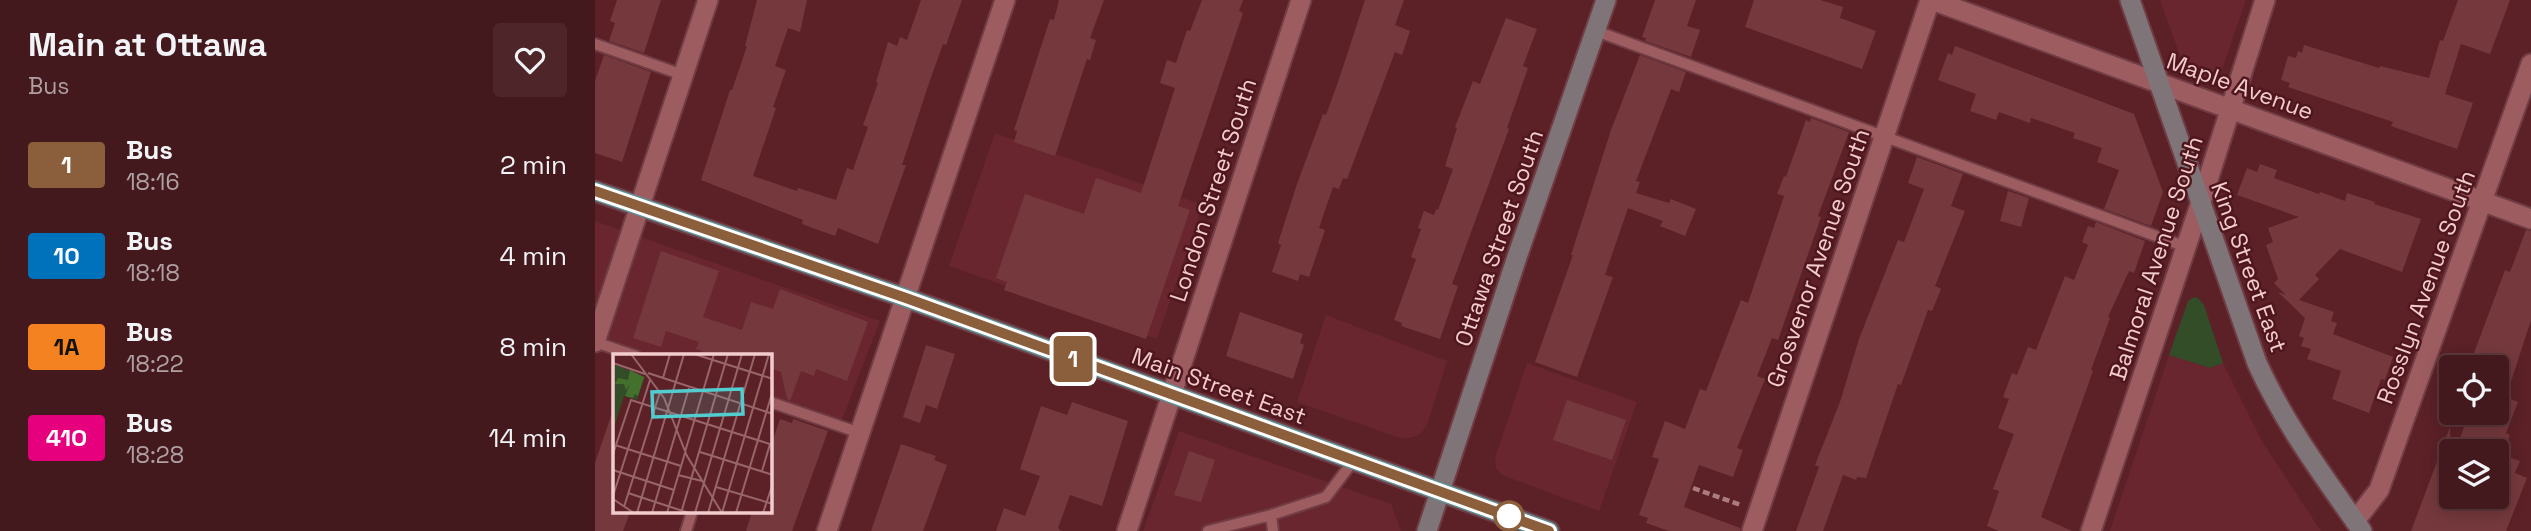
<!DOCTYPE html>
<style>
:root{--surface:#44191d;--page:#4e262a;--text:#f1f3f6;--muted:#afa0a4;--line:#5c383b}
body{margin:0;font-family:"Space Grotesk",sans-serif;background:var(--page);color:var(--text);height:100vh;display:flex;flex-direction:column;font-size:26px;white-space:nowrap}
*{box-sizing:border-box;margin:0}
p{font-size:23px;color:var(--muted)}
.icon{flex:none;width:38px;height:38px;fill:none;stroke:currentColor;stroke-width:2;stroke-linecap:round;stroke-linejoin:round}
.map{position:relative;flex:1;overflow:hidden}
.panel{display:flex;flex-direction:column;background:var(--surface);width:595px}
.panel>*{flex:none}
.badge{padding:0 14px;border-radius:5px;font-size:24px;line-height:46px}
.buttons{position:absolute;left:1844px;top:355px;display:grid;gap:14px}
.buttons a{display:grid;place-items:center;width:70px;height:70px;border-radius:7px;background:var(--surface);box-shadow:0 4px 18px #0003,0 0 0 2px var(--line);font-size:35px}
.map>.badge{position:absolute;translate:-50% -50%;box-shadow:0 0 0 4px #fff}
.round{display:grid;place-items:center;flex:none;width:74px;height:74px;border-radius:7px;background:var(--page)}
.summary{display:flex;align-items:center;justify-content:space-between;height:119px;padding:0 28px}
h1{font-size:33px;font-weight:800;line-height:52px}
ul{padding:0;list-style:none}
li{display:flex;align-items:center;gap:21px;height:91px;padding:0 28px}
li div{flex:1}
li b{display:block;font-size:26px}
li em{font-style:normal}
li .badge{min-width:77px;font-weight:700;text-align:center}
main{display:flex;flex:1;min-height:0}
.map>svg:first-child{display:block}
.built{fill:#69262e}
.green{fill:#334d28}
.building{fill:#75393d}
.lines{fill:none;stroke-linecap:round;stroke-linejoin:round}
.service-casing{stroke:#713d45;stroke-width:14}
.minor-casing{stroke:#713d45;stroke-width:23}
.secondary-casing{stroke:#713d45;stroke-width:23}
.primary-casing{stroke:#713d45;stroke-width:23}
.path{stroke:#ab7b7f;stroke-width:4.5;stroke-dasharray:7 3.5;stroke-linecap:butt}
.service{stroke:#9d5c60;stroke-width:10}
.minor{stroke:#9d5c60;stroke-width:19}
.secondary{stroke:#7f7578;stroke-width:19}
.primary{stroke:#608d90;stroke-width:19}
.line-casing{stroke:#fff;stroke-width:16}
.line{stroke:#8b5e3c;stroke-width:10}
.stop-dot{fill:#fff;stroke:#8b5e3c;stroke-width:3.5}
.labels{text-anchor:middle;stroke-width:5;stroke-linejoin:round;paint-order:stroke}
.street-label{font-size:23px;fill:#f3cdce;stroke:#4f161e}
.inset-road{fill:none;stroke:#98666a;stroke-width:2}
.view{fill:#52cdcf;fill-opacity:0.15;stroke:#52cdcf;stroke-width:3.5}
.inset-edge{fill:none;stroke:#f3cdce;stroke-width:3.5}
</style>
<main>
<section class="panel">
<div class="summary"><div><h1>Main at Ottawa</h1><p>Bus</p></div><a class="round"><svg class="icon" aria-label="heart" viewBox="0 0 24 24"><path d="M12 20l-8-8c-3-5 5-10 8-4 3-6 11-1 8 4z"/></svg></a></div>
<ul>
<li><span class="badge" style="background:#8b5e3c;color:#fff">1</span><div><b>Bus</b><p>18:16</p></div><em>2 min</em></li>
<li><span class="badge" style="background:#0072bc;color:#fff">10</span><div><b>Bus</b><p>18:18</p></div><em>4 min</em></li>
<li><span class="badge" style="background:#f58220;color:#111">1A</span><div><b>Bus</b><p>18:22</p></div><em>8 min</em></li>
<li><span class="badge" style="background:#e6007e;color:#fff">41O</span><div><b>Bus</b><p>18:28</p></div><em>14 min</em></li>
</ul>
</section>
<div class="map">
<svg width="1936" height="531" viewBox="0 0 1936 531">
<rect width="100%" height="100%" fill="#5b2127"/>
<path class="built" d="M1565,0H1651L1625,75L1614,78L1602,76L1590,69Z
M400,133L608,205L562,339L354,266Z
M0,221L285,321L243,430L175,405V356H41L0,341Z
M731,315L852,361L832,425L828,431L822,436L808,439L702,402Z
M1574,355L1615,368L1628,363L1668,443L1726,531H1515Z
M932,363L1042,402L1004,511L907,475L901,468L900,458Z
M584,431L796,504L806,531H548Z"/>
<path class="green" d="M1599,297L1603,298L1609,305L1628,363L1615,368L1574,355L1593,301Z"/>
<path class="building" d="M22,0H66L49,53L14,41L20,23L15,21Z
M162,0H212L205,32L193,28L180,66L191,70L178,107L181,108L158,176L202,191L203,188L241,200L252,168L258,170L273,127L268,125L283,83L281,82L293,42L302,46L305,37L312,40L326,0H367L351,45L348,44L334,83L307,165H311L283,244L243,228L240,236L207,224L208,220L106,180L135,90H137L152,46H150Z
M464,0H509L495,38L501,40L495,60L492,59L460,156L419,142L422,131L419,130L455,19L459,20Z
M607,0H648L644,11L648,13L583,206L595,210L551,339L409,290L412,282L401,278L430,194L489,214L501,178L546,193L580,88L565,83L572,60L581,63L592,30L595,31Z
M770,0H809L800,25L815,31L807,55L800,52L752,179L748,178L744,189L738,187L724,228L730,230L714,277L705,274L703,281L677,272L686,245L683,243L702,184L728,114L731,115L743,82Z
M1060,0H1101L1092,26L1105,30L1096,57L1050,41L1051,38L1047,37Z
M1159,0H1225L1248,7L1245,18L1281,31L1267,69L1150,27Z
M1863,0H1915L1895,54L1866,44L1850,94L1878,103L1862,149L1796,126L1798,122L1693,87L1695,83L1686,80L1693,56L1701,58L1703,51L1707,53L1709,45L1784,68L1785,66L1834,78L1845,40L1848,41Z
M911,18L942,29L928,66L933,68L912,128L914,129L857,284L863,286L845,339L806,326L807,323L799,320L821,259L816,257L826,229L823,228L829,211L839,215L841,209L843,210L858,169L850,166L862,128L860,127L878,81L885,84Z
M1360,46L1539,114L1568,192L1556,226L1509,209L1524,170L1502,162L1507,148L1478,138L1480,133L1436,118L1435,123L1404,112L1401,120L1375,111L1381,94L1343,80L1353,53L1357,55Z
M9,55L56,72L27,162L0,153V81Z
M1045,55L1091,72L1084,92L1076,89L1041,181L1045,182L1041,193L1074,203L1076,199L1101,209L1090,236L1065,226L1068,221L1033,208L1010,275L1018,277L982,377L940,362L978,255H976L1016,130Z
M1216,118L1254,132L1223,216L1226,217L1183,340L1177,338L1162,376L1170,379L1142,448L1148,450L1138,477L1104,465L1089,507L1145,528V531H1074L1051,523L1053,518L1044,515L1064,459L1057,457L1070,421L1090,429L1105,389L1111,391L1146,300L1153,303L1189,196L1182,194L1189,176L1191,177L1211,120L1215,122Z
M1322,157L1368,174L1356,206L1370,211L1340,286L1346,289L1337,311L1333,310L1306,385L1303,384L1271,478L1262,477L1261,480L1248,475L1228,531H1201L1224,467L1220,465L1245,402L1264,339L1303,240L1309,242L1329,189L1313,183Z
M1665,164L1682,170L1679,178L1724,194L1725,192L1750,201L1752,193L1780,202L1779,204L1826,219L1807,272L1745,249L1720,275L1724,279L1704,300L1739,312L1736,321L1742,323L1738,334L1798,357L1790,380L1786,379L1774,413L1737,399L1746,371L1712,359L1716,349L1706,346L1709,338L1704,336L1710,318L1683,292L1691,295L1679,283L1683,279L1671,245L1678,242L1673,228L1704,217L1642,195L1652,168L1662,172Z
M1413,191L1434,198L1426,227L1405,221Z
M1501,222L1550,241L1539,273L1534,271L1513,317L1515,318L1496,370L1498,371L1446,517L1477,531H1404L1392,526L1404,491L1398,489L1419,434L1403,428L1414,399L1408,397L1417,373L1422,375L1433,347L1441,350L1470,276L1479,280L1493,245L1487,242L1493,226L1499,228Z
M1931,230L1936,231V320L1911,397L1923,402L1911,433L1915,435L1908,452H1860L1874,413H1902V368H1883L1887,359L1879,353L1910,270L1915,272Z
M66,251L124,271L108,317L147,330L156,302L178,309L185,289L273,322L252,381L221,369L219,376L206,371L195,401L192,399L186,372L175,368V356H120L101,349L104,342L71,331L66,347L38,338Z
M645,312L708,334L705,343L709,345L698,379L631,356Z
M331,345L360,354L342,409L331,405L325,423L308,417Z
M972,400L1031,420L1017,460L958,440Z
M477,402L533,421L507,506L475,495L463,528L466,531H401L409,508L430,516L445,476L425,469L446,406L472,415Z
M16,416H19V512H35L28,531H0V463Z
M185,419L197,423L198,419L233,431L197,531H151L157,512H175V448Z
M1855,427L1857,497H1902V453L1925,461L1920,473L1932,478L1911,531H1816Z
M306,444L341,456L339,460L352,465L328,531H276Z
M594,451L620,460L606,502L579,495Z"/>
<g class="lines">
<defs>
<path id="service" d="M1001,31L1591,247
M0,44L88,75
M0,342L41,356
M175,402L265,433
M676,515L678,531
M91,531L97,512
M613,531L676,515L731,497L759,460"/>
<path id="minor" d="M1337,0L1936,219
M0,342L113,0
M1760,521L1784,490L1936,64
M232,531L410,0
M532,531L706,0
M1157,531L1335,0
M1496,531L1605,205L1670,0"/>
<path id="secondary" d="M1535,0L1662,363C1690,425 1729,477 1767,531
M832,531L922,257L1011,0"/>
<path id="primary" d="M0,191L311,298L954,531"/>
</defs>
<use href="#service" class="service-casing"/>
<use href="#minor" class="minor-casing"/>
<use href="#secondary" class="secondary-casing"/>
<use href="#primary" class="primary-casing"/>
<path class="path" d="M1098,488L1146,505"/>
<use href="#service" class="service"/>
<use href="#minor" class="minor"/>
<use href="#secondary" class="secondary"/>
<use href="#primary" class="primary"/>
</g>
<g class="lines">
<defs>
<path id="line" d="M0,191L311,298L954,531"/>
</defs>
<use href="#line" class="line-casing"/>
<use href="#line" class="line"/>
</g>
<circle class="stop-dot" cx="914" cy="516" r="14"/>
<g class="labels">
<g class="street-label">
<text transform="translate(1645 86) rotate(20)" y="8">Maple Avenue</text>
<text transform="translate(618 190) rotate(-72)" y="8">London Street South</text>
<text transform="translate(904 238) rotate(-71)" y="8">Ottawa Street South</text>
<text transform="translate(1223 258) rotate(-71)" y="8">Grosvenor Avenue South</text>
<text transform="translate(1561 258) rotate(-72)" y="8">Balmoral Avenue South</text>
<text transform="translate(1654 267) rotate(70)" y="8">King Street East</text>
<text transform="translate(1831 287) rotate(-70)" y="8">Rosslyn Avenue South</text>
<text transform="translate(624 386) rotate(20)" y="8">Main Street East</text>
</g>
</g>
<g transform="translate(18 354)">
<rect width="159" height="159" fill="#5b2127"/>
<path d="M0,10L32,23L24,46L11,42L0,77Z" fill="#334d28"/>
<path d="M17,16L31,23L25,42L22,40L20,44L12,42L17,30L13,36L11,30H2L5,24L15,26Z" fill="#43702c"/>
<path class="inset-road" d="M18,0L51,44L74,102L109,159M81,0L160,25M0,9L32,20M35,19L160,60M50,24L57,0M2,91L68,112M72,98L101,0M87,98L160,121M0,100L18,46L160,91M0,116L61,136M149,117L157,90M65,121L89,127M103,133L160,150M15,139L76,159M0,142L37,26M0,145L21,159M11,153L47,38M24,159L71,0M39,159L76,34M54,159L72,99M68,159L115,0M82,159L129,0M95,159L142,0M109,159L156,0M123,159L160,36M150,159L160,129"/>
<path class="view" d="M129,35L130,60L40,63L39,38Z"/>
<rect width="159" height="159" class="inset-edge"/>
</g>
</svg>
<div class="buttons">
<a><svg class="icon" aria-label="locate" viewBox="0 0 24 24"><circle cx="12" cy="12" r="6"/><path d="M12 2v4M12 18v4M2 12h4M18 12h4"/></svg></a>
<a><svg class="icon" aria-label="layers" viewBox="0 0 24 24"><path d="M12 4l9 5-9 5-9-5zM3 14l9 5 9-5"/></svg></a>
</div>
<b class="badge" style="left:478px;top:359px;background:#8b5e3c;color:#fff">1</b>
</div>
</main>
